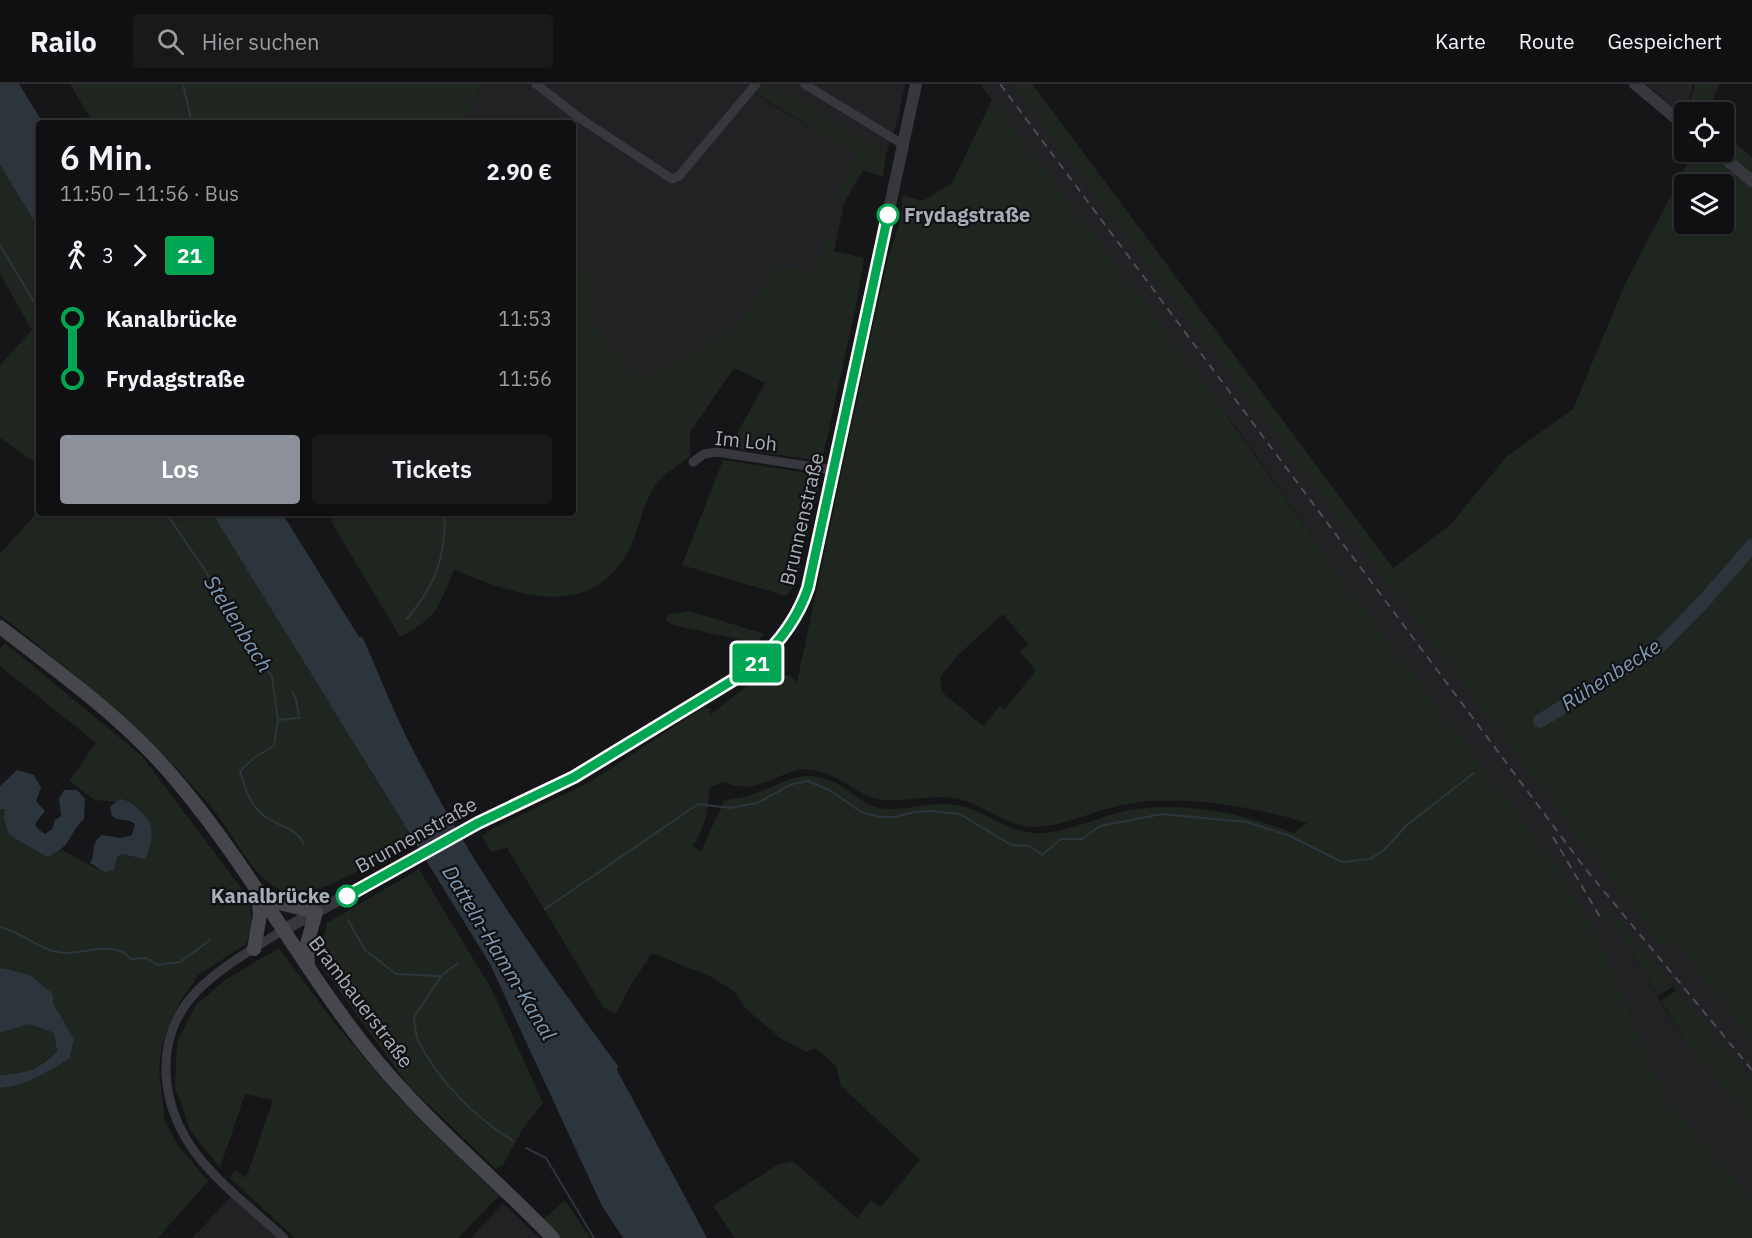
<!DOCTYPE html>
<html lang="de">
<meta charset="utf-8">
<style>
:root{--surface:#101012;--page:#19191b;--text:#f1f3f6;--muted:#9c9d9f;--line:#303032;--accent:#8c9099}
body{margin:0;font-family:"IBM Plex Sans",sans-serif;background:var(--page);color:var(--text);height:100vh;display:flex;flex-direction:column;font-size:22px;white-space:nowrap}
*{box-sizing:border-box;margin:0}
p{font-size:20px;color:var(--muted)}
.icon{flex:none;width:33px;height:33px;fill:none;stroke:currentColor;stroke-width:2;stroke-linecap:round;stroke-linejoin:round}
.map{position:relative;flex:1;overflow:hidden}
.drawer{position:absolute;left:36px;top:36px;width:540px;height:396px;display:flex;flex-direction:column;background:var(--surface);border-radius:6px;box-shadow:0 2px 4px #0004,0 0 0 2px var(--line)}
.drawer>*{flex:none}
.badge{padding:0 12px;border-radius:4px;font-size:21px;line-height:39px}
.tools{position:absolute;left:1674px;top:18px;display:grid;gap:12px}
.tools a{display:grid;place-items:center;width:60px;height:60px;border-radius:6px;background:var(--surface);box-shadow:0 2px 4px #0004,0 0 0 2px var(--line);font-size:30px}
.map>.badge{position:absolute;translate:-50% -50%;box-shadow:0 0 0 3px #fff}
.legs{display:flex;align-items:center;gap:9px;height:66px;padding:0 24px;font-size:20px}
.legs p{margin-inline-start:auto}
.headline{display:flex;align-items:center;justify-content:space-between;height:102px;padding:0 24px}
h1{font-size:33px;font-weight:600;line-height:45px}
.primary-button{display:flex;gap:12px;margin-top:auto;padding:12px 24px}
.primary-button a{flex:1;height:69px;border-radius:6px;background:var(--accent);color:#fff;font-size:24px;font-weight:600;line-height:69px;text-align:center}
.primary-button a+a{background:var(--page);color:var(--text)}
ul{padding:0 24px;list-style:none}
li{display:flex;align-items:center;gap:21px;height:60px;font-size:22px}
li i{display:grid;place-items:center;width:9px;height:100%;margin:0 8px;background:currentColor}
li i::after{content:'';width:15px;height:15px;margin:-8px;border:4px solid;border-radius:50%;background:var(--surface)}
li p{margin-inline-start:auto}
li:first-child i{background:linear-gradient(#0000 50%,currentColor 0)}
li:last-child i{background:linear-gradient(currentColor 50%,#0000 0)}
header{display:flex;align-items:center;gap:36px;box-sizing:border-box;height:84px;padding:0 30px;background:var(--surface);border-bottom:2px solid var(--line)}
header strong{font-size:28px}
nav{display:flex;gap:33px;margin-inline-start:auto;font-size:21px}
.search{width:420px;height:54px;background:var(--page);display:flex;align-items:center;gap:15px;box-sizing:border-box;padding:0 21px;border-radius:6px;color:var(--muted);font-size:22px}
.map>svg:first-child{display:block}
.built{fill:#222225}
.green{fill:#1e261f;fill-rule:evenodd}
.water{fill:#2c353c}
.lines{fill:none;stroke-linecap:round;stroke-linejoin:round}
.stream{stroke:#2c353c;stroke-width:2}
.river{stroke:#2c353c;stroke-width:14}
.minor{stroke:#37383d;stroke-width:9}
.tertiary{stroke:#37383d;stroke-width:12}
.secondary{stroke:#45474d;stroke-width:14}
.rail{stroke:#4a4c52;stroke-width:2;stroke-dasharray:8 6;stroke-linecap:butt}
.line-1-casing{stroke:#fff;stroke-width:14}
.line-1{stroke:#00a651;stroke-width:9}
.stop-1-dot{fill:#fff;stroke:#00a651;stroke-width:3}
.labels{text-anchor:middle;stroke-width:4.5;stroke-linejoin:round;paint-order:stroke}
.stop-label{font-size:20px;font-weight:bold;fill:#a8adb8;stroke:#111113;text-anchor:start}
.street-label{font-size:20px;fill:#a8adb8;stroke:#111113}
.water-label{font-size:21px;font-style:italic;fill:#7f9bb3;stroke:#111113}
</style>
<header>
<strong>Railo</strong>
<div class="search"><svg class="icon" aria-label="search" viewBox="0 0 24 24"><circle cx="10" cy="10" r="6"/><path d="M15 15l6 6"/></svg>Hier suchen</div>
<nav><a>Karte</a><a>Route</a><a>Gespeichert</a></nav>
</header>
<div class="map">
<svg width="1752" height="1154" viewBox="0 0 1752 1154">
<rect width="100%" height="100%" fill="#161618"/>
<path class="built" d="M482,0H905L898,35L886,70L799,16L755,10L857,71L835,114L844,119L837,152L830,149L813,190L777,180L744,233L720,253L640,296L591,240L595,197L573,176V39H478L468,30Z
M980,0H1012L1590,769L1663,863L1679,855L1700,891L1752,956V994L1604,823L1685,958L1752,1037V1114L1666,1015L1604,865L1561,788L1355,512L1237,345Z
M1646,0H1693L1684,33Z
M231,1113L280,1154H192Z
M503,1119L539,1154H471Z"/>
<path class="green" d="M70,0H482L468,30L478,39H93Z
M762,0L799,16L886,70L883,93L863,86L844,119L834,167L864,174L856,222L822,377L729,364L765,299L734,284L690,348V372C680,381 663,390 655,402C643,420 639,446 629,466C590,539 515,511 454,486C438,524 438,533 400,553L326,429H573V176L595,197L591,240L640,295L720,253L744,233L777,180L813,189L830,149L837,151L844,119L835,114L857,71L755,9Z
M1012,0H1032L1393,484L1451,440L1506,373L1573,325L1625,200L1693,69L1724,68V50L1752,73V956L1700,891L1680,856L1663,863L1590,769ZM1684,100H1724V140H1684Z
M1695,0H1720L1706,28H1687Z
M992,16L1169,251L1355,512L1561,788L1604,865L1666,1015L1752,1114V1154H735L713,1122L779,1080L793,1077L857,1134L871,1116L881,1123L920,1076L841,1002L836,982L815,964L806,968L780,954L744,923L735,908L711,893L652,869L629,904L616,930L603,923L507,764L491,768L482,752L496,743L590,698L704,623L711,625L709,632L748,601L789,591L797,598L872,246L888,175L901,135L902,111L923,117L952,99ZM1003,530L1028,560L1020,568L1036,586L1005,625L1000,622L983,642L942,608L940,593L957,572ZM801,685C821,686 835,692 852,703C858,707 865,712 872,714C899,721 926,710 953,714C981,717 1005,743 1034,743C1066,742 1097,725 1127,720C1180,710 1257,723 1307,739L1294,749C1242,730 1186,717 1130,726C1100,731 1062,752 1033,749C1007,746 989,730 965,723C933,714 907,729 879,724C861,720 849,704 832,697C797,683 781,702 750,711C742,714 732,715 724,717L701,767L693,762C704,743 710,726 709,704L724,698C755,711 772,692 801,685Z
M0,81L39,145V381L0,354V281L32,246L0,190Z
M723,376L822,391L796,500L786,512L682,481Z
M39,426V429H212L414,757C391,769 313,816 290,810C256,802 233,749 212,724C148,648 77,592 0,531V470Z
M689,527L765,550L755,559L673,541L666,536L668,531Z
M5,559L142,672L250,816L252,842L246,860L198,891L179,920L162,960L159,986L165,1038L178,1061L208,1097L158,1154H0V1004C26,1002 48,988 70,974L74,955L53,919L30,891L0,885V725H5V734L9,751L47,773L62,766L97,785L122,770L149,769L151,753L119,715L115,718L95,716L69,697L96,659L0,582V565Z
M419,785L492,906L543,1019L522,1046L503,1081L496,1085L409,1002L324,886L320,869L327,839Z
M1607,821L1674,902L1658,912L1604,823Z
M279,864L333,937L395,1010L499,1112L458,1154H295L230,1094L235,1086L246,1094L273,1016L245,1010L220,1084L190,1046L175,1003L177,958L196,921L225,896Z
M1677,906L1752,994V1037L1685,958L1661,916Z
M29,940L54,949L57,967C41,984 23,990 0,991V949Z
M565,1116L590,1154H561L543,1136Z"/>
<path class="water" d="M0,0H19L43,39H39V145L0,81Z
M212,429H282L359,553L363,554C382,597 399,642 422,683C477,789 547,886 618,982L617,986L707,1154H623L602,1122L490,880Z
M17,686L34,691L41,704L36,717L45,727L35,740L38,745L45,750L52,745L55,736L61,732L59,715L64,706H77L85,715L84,735C66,753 73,762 47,773L9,751L4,734L5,725H0V702Z
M119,715C131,715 147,731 151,742C153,751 150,767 145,775L122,770L117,773L114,786L105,788L90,779C97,768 89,760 102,751L121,754L132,751L135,740C128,734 119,738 112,732L110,723Z
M2,884L30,891L53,910V919L74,955L70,974C48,988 26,1002 0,1004V991C23,990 41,985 57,967L54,949L29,940L0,949V885Z"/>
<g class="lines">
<path class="stream" d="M183,0L192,39
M0,161L39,226
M166,429L234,529L272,593L278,636L274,662L255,673L240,687C245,705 251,725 269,735C285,744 294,744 304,760
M407,535C436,500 445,475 445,429
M278,636L299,634L296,615L292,608
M545,825L698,720L730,724L757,719L792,700L808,697L831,707L861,728L880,733H896L914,728L930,727L960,730L1011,761L1030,762L1042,771L1061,755H1082L1100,742L1162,730L1246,738L1288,751L1342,778L1370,775L1384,766L1407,741L1474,689
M348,836L365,866L396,890L439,892
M0,843C22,848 41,868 65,869C85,869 116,856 131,875L146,874L158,881L180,878L210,856
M458,879L441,892L414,933C415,940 415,949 418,956C437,996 476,1034 513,1057
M526,1064L546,1074L594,1154"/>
<path class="river" d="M1540,637L1659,563L1704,517L1752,462"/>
<path class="minor" d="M536,0L581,35L672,95L679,92L756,0
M804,0L904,61
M693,378L704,370L717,368L833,386
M283,846C255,864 222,882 198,906C150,955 160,1027 201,1076C225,1105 256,1128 284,1154"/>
<path class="tertiary" d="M1635,0L1684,41
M1717,68L1752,97
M283,846L477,740L574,693L743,590C773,567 796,539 808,504L916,0"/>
<path class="secondary" d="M0,543C63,591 130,639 180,701C253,788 305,890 377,977C430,1041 495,1094 553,1154
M260,808L279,819L316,828L307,860L308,883
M254,865L260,831L258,809"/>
<path class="rail" d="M1000,0L1584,783L1752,986
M1553,753L1600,833"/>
</g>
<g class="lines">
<defs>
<path id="line-1" d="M347,812L478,739L574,693L743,590C773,567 796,539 808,504L888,131"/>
</defs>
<use href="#line-1" class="line-1-casing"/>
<use href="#line-1" class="line-1"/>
</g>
<g class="stop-1-dot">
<circle cx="888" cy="131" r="10"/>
<circle cx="347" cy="812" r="10"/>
</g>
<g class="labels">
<g class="stop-label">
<text x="904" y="138">Frydagstraße</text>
<text x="330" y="819" text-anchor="end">Kanalbrücke</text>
</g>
<g class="street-label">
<text transform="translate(746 357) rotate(6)" y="7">Im Loh</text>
<text transform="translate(802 435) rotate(-77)" y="7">Brunnenstraße</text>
<text transform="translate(416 751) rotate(-29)" y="7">Brunnenstraße</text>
<text transform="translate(361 918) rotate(53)" y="7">Brambauerstraße</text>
</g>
<g class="water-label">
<text transform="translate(238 540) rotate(58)" y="7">Stellenbach</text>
<text transform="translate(1611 591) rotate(-33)" y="7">Rühenbecke</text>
<text transform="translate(499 869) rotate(59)" y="7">Datteln-Hamm-Kanal</text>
</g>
</g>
</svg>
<div class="tools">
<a><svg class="icon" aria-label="locate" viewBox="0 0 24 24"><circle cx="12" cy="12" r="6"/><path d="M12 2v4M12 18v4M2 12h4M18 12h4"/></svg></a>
<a><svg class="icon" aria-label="layers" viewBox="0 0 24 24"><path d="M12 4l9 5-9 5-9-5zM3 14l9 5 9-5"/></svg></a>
</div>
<b class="badge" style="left:757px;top:579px;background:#00a651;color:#fff">21</b>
<section class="drawer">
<div class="headline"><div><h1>6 Min.</h1><p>11:50 – 11:56 · Bus</p></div><b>2.90 €</b></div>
<div class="legs"><svg class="icon" aria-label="walk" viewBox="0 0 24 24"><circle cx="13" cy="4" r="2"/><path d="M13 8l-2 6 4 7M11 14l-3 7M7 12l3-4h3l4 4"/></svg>3<svg class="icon" aria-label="forward" viewBox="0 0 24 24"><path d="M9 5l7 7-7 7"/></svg><b class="badge" style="background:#00a651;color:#fff">21</b></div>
<ul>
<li><i style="color:#00a651"></i><b>Kanalbrücke</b><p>11:53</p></li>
<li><i style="color:#00a651"></i><b>Frydagstraße</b><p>11:56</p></li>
</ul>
<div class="primary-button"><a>Los</a><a>Tickets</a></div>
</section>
</div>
